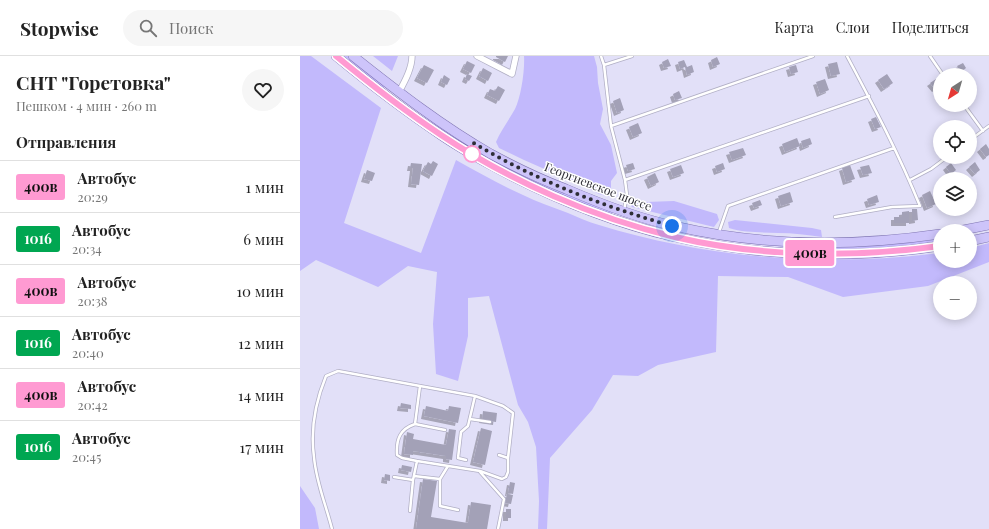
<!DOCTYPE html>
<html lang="ru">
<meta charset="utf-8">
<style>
:root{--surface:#fff;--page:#f6f6f6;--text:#222;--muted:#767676;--line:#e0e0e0}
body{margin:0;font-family:"Playfair Display",serif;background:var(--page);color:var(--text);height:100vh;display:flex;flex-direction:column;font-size:15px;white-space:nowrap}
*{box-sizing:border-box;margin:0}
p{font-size:13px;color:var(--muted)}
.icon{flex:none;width:22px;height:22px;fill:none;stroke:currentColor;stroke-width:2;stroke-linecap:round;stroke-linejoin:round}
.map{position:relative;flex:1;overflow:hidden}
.sheet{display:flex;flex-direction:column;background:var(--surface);width:300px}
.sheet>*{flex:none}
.badge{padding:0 8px;border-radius:3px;font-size:14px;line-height:26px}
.needle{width:26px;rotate:217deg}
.tools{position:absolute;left:633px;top:12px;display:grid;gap:8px}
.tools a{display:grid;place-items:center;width:44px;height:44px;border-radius:50%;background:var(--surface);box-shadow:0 2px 10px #0003;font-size:20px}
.you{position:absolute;width:20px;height:20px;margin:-10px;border:3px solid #fff;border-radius:50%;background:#1a73e8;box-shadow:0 0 0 6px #1a73e833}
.map>.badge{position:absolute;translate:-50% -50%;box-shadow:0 0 0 2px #fff}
h2{padding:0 16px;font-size:15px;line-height:36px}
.round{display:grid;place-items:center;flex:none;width:42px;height:42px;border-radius:21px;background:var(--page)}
.head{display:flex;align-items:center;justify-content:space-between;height:68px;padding:0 16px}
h1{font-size:19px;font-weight:700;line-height:30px}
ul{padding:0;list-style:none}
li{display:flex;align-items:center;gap:12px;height:52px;padding:0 16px;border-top:1px solid var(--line)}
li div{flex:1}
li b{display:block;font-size:15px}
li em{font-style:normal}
li .badge{min-width:44px;font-weight:700;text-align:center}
header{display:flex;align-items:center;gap:24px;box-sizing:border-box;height:56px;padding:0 20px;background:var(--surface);border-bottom:1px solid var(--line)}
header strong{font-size:19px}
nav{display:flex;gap:22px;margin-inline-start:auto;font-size:14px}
.search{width:280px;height:36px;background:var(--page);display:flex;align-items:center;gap:10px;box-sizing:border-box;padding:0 14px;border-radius:22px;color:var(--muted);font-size:15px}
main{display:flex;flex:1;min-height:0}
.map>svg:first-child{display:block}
.green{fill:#c2b9fc}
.building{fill:#a3a1b7;filter:url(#shadow)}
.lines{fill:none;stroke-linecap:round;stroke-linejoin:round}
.service-casing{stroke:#b1afc5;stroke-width:4}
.minor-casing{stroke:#b1afc5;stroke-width:7}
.primary-casing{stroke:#8076b3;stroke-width:10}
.service{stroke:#fff;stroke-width:2.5}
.minor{stroke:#fff;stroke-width:5.5}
.primary{stroke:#cdc4fa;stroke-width:9}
.line-casing{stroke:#fff;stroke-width:9}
.line{stroke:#ff9ad2;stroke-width:6}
.walk{stroke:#2f2e37;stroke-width:4;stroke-dasharray:0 7.2}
.stop-dot{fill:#fff;stroke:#ff9ad2;stroke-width:2}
.labels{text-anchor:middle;stroke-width:3;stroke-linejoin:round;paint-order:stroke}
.street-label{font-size:12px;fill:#2f2e37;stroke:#fff}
</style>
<header>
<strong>Stopwise</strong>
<div class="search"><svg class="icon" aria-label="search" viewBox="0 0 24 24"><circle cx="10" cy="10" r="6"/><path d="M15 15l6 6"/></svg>Поиск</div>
<nav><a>Карта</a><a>Слои</a><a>Поделиться</a></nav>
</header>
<main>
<section class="sheet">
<div class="head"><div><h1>СНТ &quot;Горетовка&quot;</h1><p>Пешком · 4 мин · 260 m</p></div><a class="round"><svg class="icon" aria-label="heart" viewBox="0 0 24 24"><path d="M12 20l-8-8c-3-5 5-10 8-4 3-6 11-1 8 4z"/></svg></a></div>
<h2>Отправления</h2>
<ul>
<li><span class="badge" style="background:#ff9ad2;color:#111">400в</span><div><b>Автобус</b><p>20:29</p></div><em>1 мин</em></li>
<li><span class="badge" style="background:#00a651;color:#fff">1016</span><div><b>Автобус</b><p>20:34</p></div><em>6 мин</em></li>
<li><span class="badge" style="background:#ff9ad2;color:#111">400в</span><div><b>Автобус</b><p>20:38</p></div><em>10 мин</em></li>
<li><span class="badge" style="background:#00a651;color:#fff">1016</span><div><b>Автобус</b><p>20:40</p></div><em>12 мин</em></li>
<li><span class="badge" style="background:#ff9ad2;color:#111">400в</span><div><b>Автобус</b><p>20:42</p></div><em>14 мин</em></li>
<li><span class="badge" style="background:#00a651;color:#fff">1016</span><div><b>Автобус</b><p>20:45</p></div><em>17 мин</em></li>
</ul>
</section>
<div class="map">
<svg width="689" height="473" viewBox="0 0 689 473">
<defs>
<filter id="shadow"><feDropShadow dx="-3" dy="3" stdDeviation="0" flood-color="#0004"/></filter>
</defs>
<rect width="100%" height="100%" fill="#e2e0f8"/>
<path class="green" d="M0,0H11L81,52L44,167L121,197L156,104C178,116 200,129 223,139C237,146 253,151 268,157C278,161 288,166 299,169C409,203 526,211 640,197V205H670V192L689,187V206L628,230L543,241L488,221L418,220L416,296L358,309L338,320L313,319L292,354L250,402L247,473H238L239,445L236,391L228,366L218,349L189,240L168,242V280L158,325L136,318L133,268L137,216L108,210L78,231L16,204L0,215Z
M44,0H48L85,30L83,32Z
M73,0H98L92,15Z
M224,0H294L297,11L298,27L303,53L300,68L311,89L317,117L311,125V141L299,138L290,133L224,104L199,92L196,86C201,74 209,64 215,53C221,41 225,14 224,0Z
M117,53L208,111L253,133L312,155V158L252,136L207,114L167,91L143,75L117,55Z
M332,143L346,146L374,145L417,158L419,164L414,171L332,151L328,145Z
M435,164L512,172L521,174L522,181C507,179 493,177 478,177C462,176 445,177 429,172L428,166Z
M640,182V185C605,190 569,193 534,193C496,193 459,189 422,184L420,183L534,191L593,188Z
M0,430L15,452L19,473H0Z"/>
<path class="building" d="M196,0H208L205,6L196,1Z
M417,1L420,8L413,11L411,4Z
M368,3L371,10L364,12L362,6Z
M384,4L387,11L392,9L394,16L387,19L385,11L380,13L378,6Z
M167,5L175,9L171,17L163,13Z
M537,6L540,18L531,20L528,8Z
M663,7L666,12L661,16L657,10Z
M124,9L134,14L127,27L117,22Z
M496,9L498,16L491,18L489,11Z
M183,12L192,17L188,25L179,20Z
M167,18L172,20L169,25L165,23Z
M587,18L593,27L584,33L578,24Z
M144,19L150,23L147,29L141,26Z
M525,23L529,34L520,38L516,26Z
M636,23L640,28V30L635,33L630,27Z
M198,30L205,34L199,45L187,39L190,33L195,35Z
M379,35L382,42L375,44L373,38Z
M320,42L324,54L317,57L313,45Z
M576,61L581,71L575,73L571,63Z
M338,67L342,77L333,81L329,71Z
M497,82L500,90L485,96L482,88Z
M510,82L512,88L503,92L501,85Z
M686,88L689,93V99L686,101L680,93Z
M443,92L446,99L432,104L429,96Z
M133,105L138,108L132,120L123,115L128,106L131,108Z
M675,106L680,114L675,118L669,111Z
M111,107L122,108L119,129L111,128L113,112H110Z
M333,107L335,113L328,115L326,109Z
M423,107L425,113L417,116L415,110Z
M651,107L656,114L651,118L646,111Z
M381,109L384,117L373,121L370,113Z
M550,109L555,123L546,126L542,112Z
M569,109L572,117L563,119L560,111Z
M67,114L75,117L72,125L64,123Z
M355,117L359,126L351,130L347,121Z
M630,135L636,148L627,152L622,139Z
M490,136L493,146L481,150L478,140Z
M577,139L579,146L569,149L567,143Z
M460,144L462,149L454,152L452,147Z
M612,153H617L618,164L612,165Z
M609,155V167H594V161H602V156Z
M101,347L111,349V353L100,352Z
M126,350L148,355L149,350L161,352L158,367L124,360Z
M183,355L197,357L196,366L182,364Z
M181,372L192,375L185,409L173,406Z
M149,373L156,374L152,404L146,403V400L113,395V399L104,398L107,376L114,378L113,383L146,389Z
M102,409L112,411L111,416L101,414Z
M85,418L90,419V425L84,424Z
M123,423L137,425L131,461L168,467L171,446L191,449L187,473H116Z
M210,426L215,427L213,438L208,437Z
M207,438L213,439L211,448L205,447Z
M206,453H211V462H206Z"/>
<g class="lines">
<defs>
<path id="service" d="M301,0L304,9L311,70L325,124L327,139L324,154
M630,0L643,19
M304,9L332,0
M664,49L683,75
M311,70L513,0
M670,84L689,70
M325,124L569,40
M610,124L631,113L647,101
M535,161L592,151L620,150C599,98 573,49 547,0
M419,176L428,150L594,92
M170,363L190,366
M115,368L145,374
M199,399L208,402
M166,404L158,402L161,376L168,370L175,340
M148,410L140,423V450L158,454
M180,416L204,443L198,473
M114,420L140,423
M94,421L113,424
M110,455L113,424L117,405
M32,473C26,449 16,426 14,401C10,372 15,347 26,320L38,315L120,330L175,340L203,350L213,357L208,402V416L206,421L202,423L180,415L117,405L102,402L97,399C96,383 100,373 115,368L120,330"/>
<path id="minor" d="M177,0L212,18L216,0
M99,36C105,25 112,12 112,0"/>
<path id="primary" d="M36,0C70,28 105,55 141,79C157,90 173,99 189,108C248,140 310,166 375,181C460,201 554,203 640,190
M53,0C97,35 142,70 191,98C215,111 240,123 266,133C301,148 337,162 374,170C461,190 552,191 640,178
M658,175L689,169
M670,185L689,181"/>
</defs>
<use href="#service" class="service-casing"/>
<use href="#minor" class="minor-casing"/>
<use href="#primary" class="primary-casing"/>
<use href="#service" class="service"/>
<use href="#minor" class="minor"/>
<use href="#primary" class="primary"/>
</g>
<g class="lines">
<defs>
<path id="line" d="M36,0C70,28 105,55 141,79C210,125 294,162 375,181C459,201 555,202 640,190"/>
</defs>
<use href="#line" class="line-casing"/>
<use href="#line" class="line"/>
<path class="walk" d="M172,98V86C235,124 302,150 372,170"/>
</g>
<circle class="stop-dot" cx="172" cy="98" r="8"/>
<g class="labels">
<g class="street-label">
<text transform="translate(298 131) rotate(21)" y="4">Георгиевское шоссе</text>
</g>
</g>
</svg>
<div class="tools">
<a><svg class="needle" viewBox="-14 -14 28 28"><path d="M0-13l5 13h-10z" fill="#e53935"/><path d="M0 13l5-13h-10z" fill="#767676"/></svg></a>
<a><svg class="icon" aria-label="locate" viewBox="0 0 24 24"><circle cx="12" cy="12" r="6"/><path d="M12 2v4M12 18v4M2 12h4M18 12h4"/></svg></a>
<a><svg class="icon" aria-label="layers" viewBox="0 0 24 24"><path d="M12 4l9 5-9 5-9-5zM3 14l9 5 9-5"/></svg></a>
<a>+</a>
<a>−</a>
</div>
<div class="you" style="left:372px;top:170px"></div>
<b class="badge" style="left:510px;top:197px;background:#ff9ad2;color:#111">400в</b>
</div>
</main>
